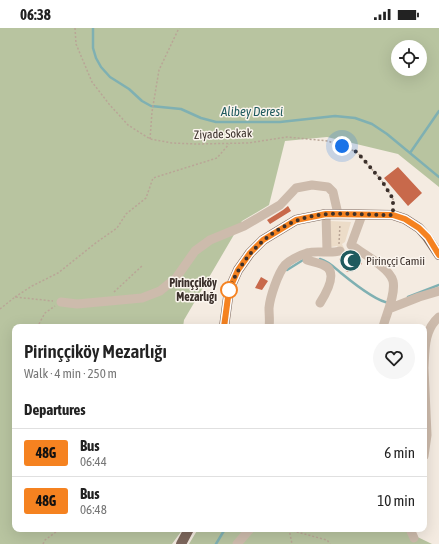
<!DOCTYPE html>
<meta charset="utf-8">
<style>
:root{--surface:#fff;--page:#f6f6f6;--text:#222;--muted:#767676;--line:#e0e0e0}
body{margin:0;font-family:"Asap Condensed",sans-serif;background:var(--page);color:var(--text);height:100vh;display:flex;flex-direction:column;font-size:15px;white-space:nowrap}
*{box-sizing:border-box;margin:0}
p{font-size:13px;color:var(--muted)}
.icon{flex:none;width:22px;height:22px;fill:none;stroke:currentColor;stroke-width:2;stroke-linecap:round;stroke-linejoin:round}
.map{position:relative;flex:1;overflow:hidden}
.side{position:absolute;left:12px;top:296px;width:415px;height:208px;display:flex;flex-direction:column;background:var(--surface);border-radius:8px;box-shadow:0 4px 16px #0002}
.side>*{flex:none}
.badge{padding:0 8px;border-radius:3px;font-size:14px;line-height:26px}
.tools{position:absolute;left:391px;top:12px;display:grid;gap:8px}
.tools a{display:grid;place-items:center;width:36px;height:36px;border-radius:50%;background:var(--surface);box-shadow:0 4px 16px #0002;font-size:20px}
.you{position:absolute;width:20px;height:20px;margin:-10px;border:3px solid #fff;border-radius:50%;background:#1a73e8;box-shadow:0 0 0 6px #1a73e833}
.map>.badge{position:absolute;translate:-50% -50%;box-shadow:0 0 0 2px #fff}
h2{padding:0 12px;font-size:15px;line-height:36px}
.round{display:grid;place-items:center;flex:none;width:42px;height:42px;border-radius:21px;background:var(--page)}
.summary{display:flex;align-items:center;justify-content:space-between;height:68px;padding:0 12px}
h1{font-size:19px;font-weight:600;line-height:30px}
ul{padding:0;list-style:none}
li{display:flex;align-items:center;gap:12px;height:48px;padding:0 12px;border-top:1px solid var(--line)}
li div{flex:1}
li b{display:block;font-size:15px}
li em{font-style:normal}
li .badge{min-width:44px;font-weight:700;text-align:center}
.status{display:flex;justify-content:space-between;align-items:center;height:28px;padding:0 20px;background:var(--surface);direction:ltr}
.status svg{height:11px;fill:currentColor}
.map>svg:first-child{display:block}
.green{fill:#b8c4a0;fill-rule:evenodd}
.plaza{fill:#ecdcc8}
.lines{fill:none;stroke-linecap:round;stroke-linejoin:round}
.stream{stroke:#7fb0b2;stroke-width:2.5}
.building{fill:#c8694b}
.path{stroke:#b9a596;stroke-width:1.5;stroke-dasharray:2 2;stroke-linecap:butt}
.minor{stroke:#cdbbac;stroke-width:9}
.major{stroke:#7d675c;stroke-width:10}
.line-casing{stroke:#fff;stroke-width:9}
.line{stroke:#f58220;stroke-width:6}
.walk{stroke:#3b302b;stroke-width:4;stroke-dasharray:0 7.2}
.stop-dot{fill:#fff;stroke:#f58220;stroke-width:2}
.labels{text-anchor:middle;stroke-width:3;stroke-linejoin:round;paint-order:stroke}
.street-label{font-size:12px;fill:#3b302b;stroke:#fbf5ee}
.poi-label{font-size:12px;fill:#3b302b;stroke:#fbf5ee;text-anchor:start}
.stop-label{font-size:12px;font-weight:bold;fill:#3b302b;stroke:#fbf5ee;text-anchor:end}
.water-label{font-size:13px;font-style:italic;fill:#1f5a5e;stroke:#fbf5ee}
</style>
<div class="status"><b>06:38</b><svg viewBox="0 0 49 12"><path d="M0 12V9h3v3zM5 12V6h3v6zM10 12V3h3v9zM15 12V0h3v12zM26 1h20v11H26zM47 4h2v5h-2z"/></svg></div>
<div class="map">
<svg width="439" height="516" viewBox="0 0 439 516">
<rect width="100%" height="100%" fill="#f4ebe1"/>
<path class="green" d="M0,0H439V159L398,126L327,109L285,113L269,177L242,193L184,292L183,299H15V501H183L172,516H0ZM398,19H420V41H398Z
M198,501H401L432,516H189Z"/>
<path class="plaza" d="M330,193L351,194L345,214L342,216L347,226L343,228L337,218L331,219L329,206Z"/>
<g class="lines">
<path class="stream" d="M93,0V20L96,30L101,39L110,49L129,61L142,73L151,78L181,81L201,90L216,94H280L335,88L355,90L372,96L387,106L439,149
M410,125L439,83
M320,231C328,233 334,239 341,245C352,254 375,273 389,275
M287,242L303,232
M408,269L439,257
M216,516L225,501"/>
</g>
<path class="building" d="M398,139L422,165L408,178L384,150Z
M288,178L291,183L270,196L267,192L283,182Z
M351,224L358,229L362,236L347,244L339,231Z
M261,249L268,253L262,262L255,260Z"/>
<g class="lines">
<path class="path" d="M75,0L76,16L92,54L109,76L128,97L150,111L172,115L197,116L248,115L287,109L328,113L357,124L382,153L393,171V178
M150,111L152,84L159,42L179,0
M339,216L340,196
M114,264L143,237
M15,269L32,258L58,245L97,214L117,200L126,186L146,170L153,150L217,130L229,116
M0,281L15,269L53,273
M39,296L45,285L55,278
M289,501L292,516
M289,502L327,512L330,516
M43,516L45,512L60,501"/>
<path class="minor" d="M326,186L327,223
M351,217C362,225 390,240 393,253C396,266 386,287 383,299
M351,217L362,187
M307,225V232C313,234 323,235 328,240C336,248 325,267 320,275
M61,274L77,276L142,270L160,263L176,250L195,223L210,212L244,198L280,177L296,160L312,157L328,159L333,164L338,186
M389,280H391L419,269L439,263
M269,299C270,293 269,287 269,280C270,269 278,245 285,237C290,232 300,227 307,225C318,222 329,226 340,223
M424,340L427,407L424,428
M424,340C425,321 424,302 439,289
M410,501L414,510
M237,516L250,501"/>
<path class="major" d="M224,299L229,262L238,242L250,225L263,212L296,192L326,186L393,187L405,191L419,200L427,209L439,227
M181,516L189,501"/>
</g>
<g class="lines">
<defs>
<path id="line" d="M224,299L229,262L238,242L250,225L263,212L296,192L326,186L393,187L405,191L419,200L428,209L439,227"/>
</defs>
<use href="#line" class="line-casing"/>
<use href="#line" class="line"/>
<path class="walk" d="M229,262C245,220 282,189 328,186C350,185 372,187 393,187V171L382,153L357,124L342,118"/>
</g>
<defs>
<symbol id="mosque-disc" viewBox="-11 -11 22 22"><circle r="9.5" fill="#1f5a5e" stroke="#fbf5ee"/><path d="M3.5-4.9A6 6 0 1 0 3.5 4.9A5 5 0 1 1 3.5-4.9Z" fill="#fff"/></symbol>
</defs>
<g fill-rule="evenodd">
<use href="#mosque-disc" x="338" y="220" width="25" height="25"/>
</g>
<circle class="stop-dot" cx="229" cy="262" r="8"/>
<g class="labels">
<g class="street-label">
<text transform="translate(223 106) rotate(-2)" y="4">Ziyade Sokak</text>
</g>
<g class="poi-label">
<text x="366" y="237">Pirinççi Camii</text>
</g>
<g class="stop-label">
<text x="217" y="259">Pirinççiköy<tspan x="217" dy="14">Mezarlığı</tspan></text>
</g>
<g class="water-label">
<text x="252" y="88">Alibey Deresi</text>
</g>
</g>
</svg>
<div class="tools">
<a><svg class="icon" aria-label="locate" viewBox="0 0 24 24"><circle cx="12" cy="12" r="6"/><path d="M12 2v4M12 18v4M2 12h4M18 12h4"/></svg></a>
</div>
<div class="you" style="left:342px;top:118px"></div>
<section class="side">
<div class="summary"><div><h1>Pirinççiköy Mezarlığı</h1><p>Walk · 4 min · 250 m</p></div><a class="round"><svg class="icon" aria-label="heart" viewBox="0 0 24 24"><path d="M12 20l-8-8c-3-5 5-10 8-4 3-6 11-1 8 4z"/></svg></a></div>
<h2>Departures</h2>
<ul>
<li><span class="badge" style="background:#f58220;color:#111">48G</span><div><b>Bus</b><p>06:44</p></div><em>6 min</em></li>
<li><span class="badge" style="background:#f58220;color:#111">48G</span><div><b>Bus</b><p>06:48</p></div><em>10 min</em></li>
</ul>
</section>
</div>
